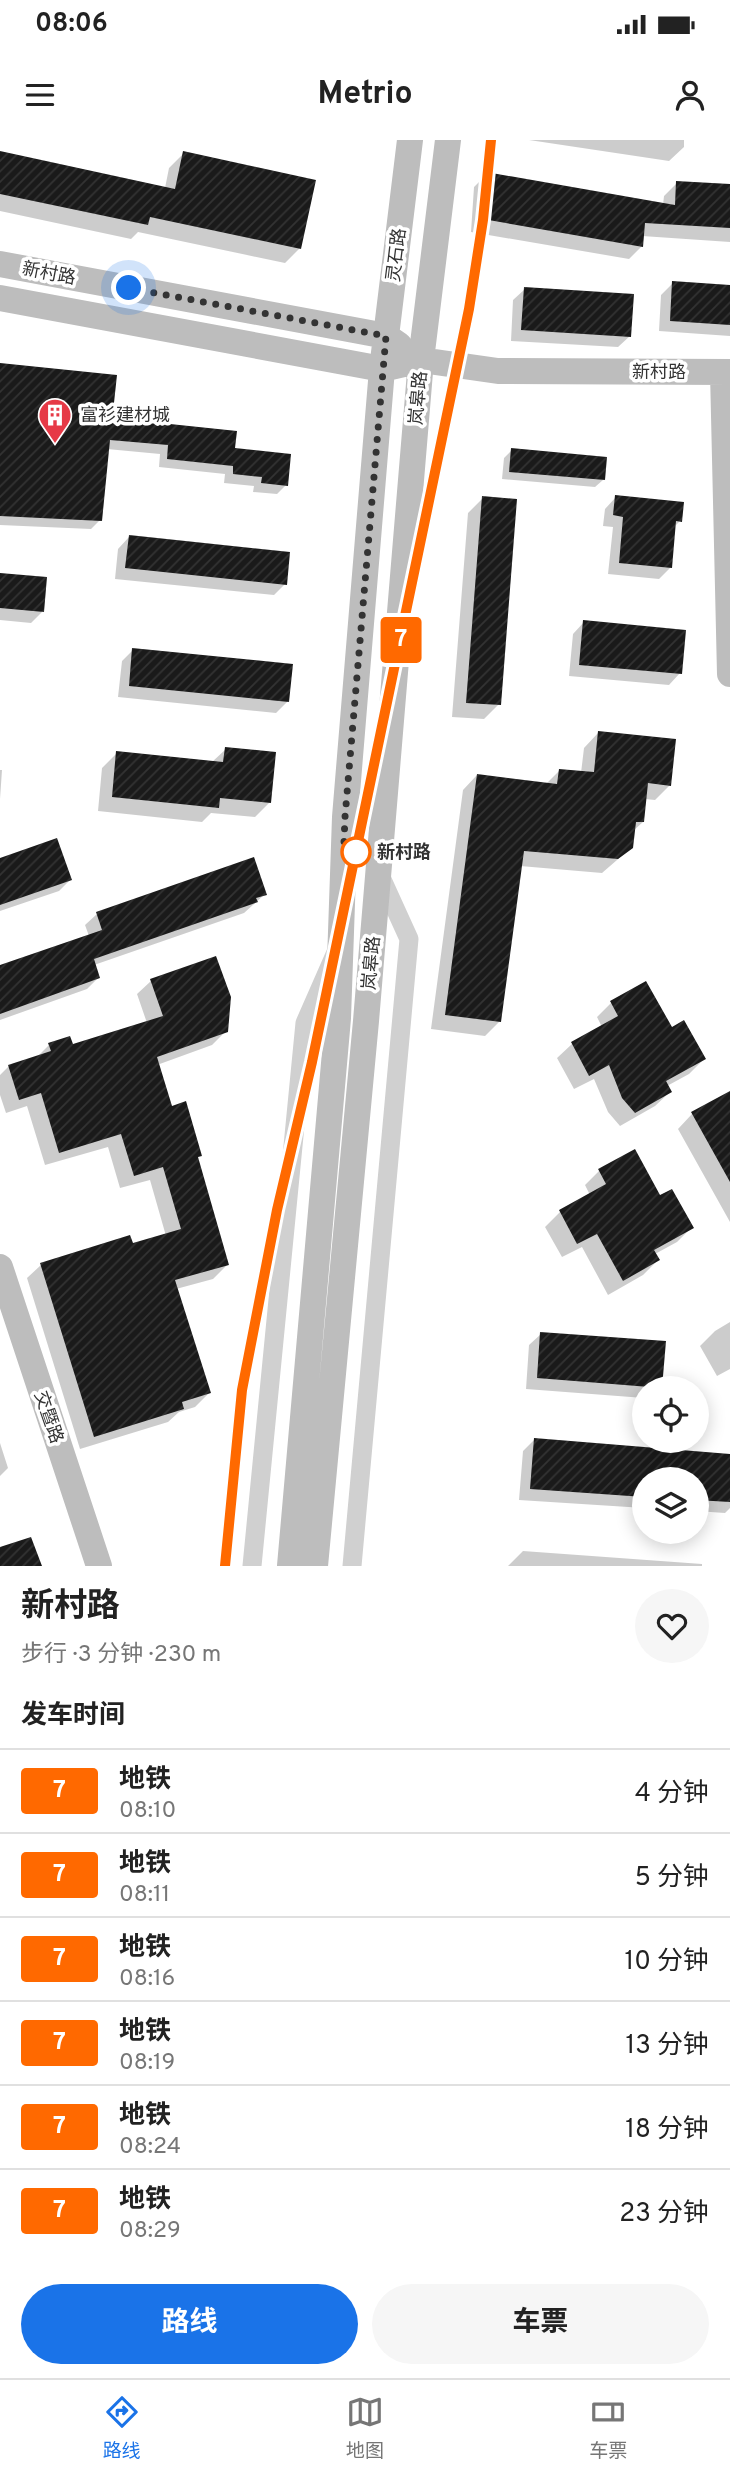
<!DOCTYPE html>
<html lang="zh">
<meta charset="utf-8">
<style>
:root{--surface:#fff;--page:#f6f6f6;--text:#222;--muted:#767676;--line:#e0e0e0;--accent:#1a73e8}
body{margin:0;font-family:Overpass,"Noto Sans SC",sans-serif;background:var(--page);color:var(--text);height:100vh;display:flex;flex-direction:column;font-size:26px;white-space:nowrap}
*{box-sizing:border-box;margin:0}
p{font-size:23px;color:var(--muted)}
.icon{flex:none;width:38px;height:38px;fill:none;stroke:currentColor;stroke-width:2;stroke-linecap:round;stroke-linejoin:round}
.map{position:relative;height:1426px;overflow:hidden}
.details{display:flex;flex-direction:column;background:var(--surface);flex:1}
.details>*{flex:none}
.badge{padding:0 14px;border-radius:5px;font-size:24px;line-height:46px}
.buttons{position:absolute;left:632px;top:1236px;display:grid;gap:14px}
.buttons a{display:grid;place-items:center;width:77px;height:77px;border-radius:50%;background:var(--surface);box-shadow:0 4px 18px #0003;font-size:35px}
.you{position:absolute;width:35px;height:35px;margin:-18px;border:5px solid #fff;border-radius:50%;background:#1a73e8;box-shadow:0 0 0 10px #1a73e833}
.map>.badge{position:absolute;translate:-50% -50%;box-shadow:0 0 0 4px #fff}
h2{padding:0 21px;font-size:26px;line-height:63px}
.round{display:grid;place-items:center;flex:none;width:74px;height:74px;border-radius:37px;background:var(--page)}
.headline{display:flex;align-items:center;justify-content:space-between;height:119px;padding:0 21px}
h1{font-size:33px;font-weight:700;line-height:52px}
.button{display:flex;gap:14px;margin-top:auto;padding:14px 21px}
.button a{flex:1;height:80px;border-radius:42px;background:var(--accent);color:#fff;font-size:28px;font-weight:700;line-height:80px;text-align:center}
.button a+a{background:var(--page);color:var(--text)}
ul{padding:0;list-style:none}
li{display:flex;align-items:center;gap:21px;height:84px;padding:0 21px;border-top:2px solid var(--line)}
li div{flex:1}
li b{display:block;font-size:26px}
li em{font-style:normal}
li .badge{min-width:77px;font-weight:700;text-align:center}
.status{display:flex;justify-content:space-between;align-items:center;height:49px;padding:0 35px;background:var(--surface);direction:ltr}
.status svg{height:19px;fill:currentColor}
header{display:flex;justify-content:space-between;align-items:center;height:91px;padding:0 21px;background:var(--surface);font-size:32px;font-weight:700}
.menu{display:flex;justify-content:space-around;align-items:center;height:98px;border-top:2px solid var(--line);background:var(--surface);font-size:19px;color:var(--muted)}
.menu a{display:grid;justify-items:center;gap:4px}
.menu .selected{color:var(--accent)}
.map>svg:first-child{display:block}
.shadow{fill:#0003}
.building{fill:url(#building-hatch)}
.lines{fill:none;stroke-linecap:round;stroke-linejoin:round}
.street{stroke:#d0d0d0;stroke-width:19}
.secondary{stroke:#bdbdbd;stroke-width:26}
.line-casing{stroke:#fff;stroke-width:16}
.line{stroke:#ff6900;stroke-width:10}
.walk{stroke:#333;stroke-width:7;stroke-dasharray:0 12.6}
.stop-dot{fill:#fff;stroke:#ff6900;stroke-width:3.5}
.labels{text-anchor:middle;stroke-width:7;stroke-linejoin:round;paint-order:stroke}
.street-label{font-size:18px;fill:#333;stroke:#fff}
.poi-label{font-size:18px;fill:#333;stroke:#fff;text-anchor:start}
.stop-label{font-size:18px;font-weight:bold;fill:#333;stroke:#fff;text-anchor:start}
</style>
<div class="status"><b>08:06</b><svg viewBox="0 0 49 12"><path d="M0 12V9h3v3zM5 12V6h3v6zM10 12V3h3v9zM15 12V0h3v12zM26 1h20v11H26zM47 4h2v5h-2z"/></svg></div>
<header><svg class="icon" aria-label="menu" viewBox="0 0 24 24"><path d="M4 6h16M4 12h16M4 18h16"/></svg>Metrio<svg class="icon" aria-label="person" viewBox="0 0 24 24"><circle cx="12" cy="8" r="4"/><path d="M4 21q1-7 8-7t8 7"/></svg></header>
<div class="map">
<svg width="730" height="1426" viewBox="0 0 730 1426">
<defs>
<pattern id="building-hatch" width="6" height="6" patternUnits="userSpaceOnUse" patternTransform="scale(1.75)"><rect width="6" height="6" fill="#1a1a1a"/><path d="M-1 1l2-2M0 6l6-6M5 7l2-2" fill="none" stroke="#333"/></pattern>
</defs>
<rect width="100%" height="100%" fill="#fff"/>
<path class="shadow" d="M529,0H684V7L669,21Z
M0,13L165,48L169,28L184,13L300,108L285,123L138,92L131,99L0,71Z
M487,34L663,65L664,56L677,43L730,46V102L642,96V106L629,119L471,92L474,47Z
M673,143L730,147V196L659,191L661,155Z
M525,149L630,196L618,207L511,201L513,160Z
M0,225L111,274L168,286L233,310L286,345L277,354L253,352L254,346L224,343L225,334L159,327L160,314L107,309L100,380L91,389L0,385Z
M512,310L603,340L595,347L502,339L504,318Z
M616,357L680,381L674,387L670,428L659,439L608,434L613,387L603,386L605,369Z
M483,358L499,564L484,579L452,577L468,373Z
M129,397L285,444L274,455L115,439L118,409Z
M0,435L42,472L31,483L0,480Z
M584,482L680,533L669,545L569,536L573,494Z
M133,510L288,561L276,573L118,557L122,521Z
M598,593L670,645L655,660L645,659L643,682L633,691L632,707L602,733L520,726L500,881L485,896L431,889L463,650L477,635L546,644L559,631L581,633L584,608Z
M226,609L270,662L255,677L211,673L202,682L98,671L102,628L117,613L212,622Z
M0,630H2L0,659Z
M0,720L70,740L59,751L0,771Z
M265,754L244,773L94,825L98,838L87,849L0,880V827L89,796L85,785L97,774Z
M151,841L226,891L212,905L157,925L170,968L200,1015L197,1018L227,1125L213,1139L176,1149L209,1253L195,1267L179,1272L168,1282L80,1309L27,1138L41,1125L131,1106L166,1096L150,1040L120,1048L108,1007L45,1025L27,966L6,973L0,955V935L9,926L36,918L49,905L71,906L147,883L137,854Z
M611,863L671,889L704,919L689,934L667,946L670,952L655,966L620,986L608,972L594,939L574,949L557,918L572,904L602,887L597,877Z
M730,960V1082L678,989L692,974Z
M599,1031L659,1058L692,1087L677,1102L655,1114L658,1120L643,1135L608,1155L582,1107L562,1117L545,1087L560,1072L590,1055L585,1045Z
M730,1182V1229L717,1236L700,1206L715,1191Z
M541,1194L660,1248H644V1258L526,1249L529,1205Z
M535,1299L730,1315V1368L725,1373L696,1371V1339H644V1368L519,1360L523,1311Z
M0,1303L8,1328L0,1336Z
M523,1411L702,1424V1426H508Z"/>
<path class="building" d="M0,11L175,49L183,11L316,40L301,109L150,77L148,85L0,54Z
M486,32L675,65L676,41L730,44V88L645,83L643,107L483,79Z
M672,141L730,145V185L670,181Z
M524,147L634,154L631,197L521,190Z
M0,223L117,235L113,272L171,277L170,284L237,291L235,308L291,314L288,346L261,343L262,337L233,334V326L167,319L168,305L110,300L102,381L0,376Z
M511,308L607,317L605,340L509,332Z
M615,355L684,362L682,382L676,381L672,428L619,423L623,377L613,375Z
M482,356L517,359L501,565L466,563Z
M129,395L290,412L287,445L125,428Z
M0,433L47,437L44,472L0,468Z
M583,480L686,490L682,534L579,525Z
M132,508L293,524L289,562L129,546Z
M598,591L676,599L671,646L648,643L644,682H636L633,708L618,719L524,711L501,882L445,875L477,634L557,644L559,629L594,632Z
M225,607L276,612L271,663L220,658L219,668L112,657L116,611L223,622Z
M57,698L72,740L0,765V718Z
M254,717L267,755L256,758L258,762L94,819L100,838L0,874V825L102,790L96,772Z
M216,816L231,857L228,892L157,917L172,966L186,961L202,1016L198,1017L229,1125L175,1140L211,1253L182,1262L184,1269L94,1297L40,1123L130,1095L133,1103L181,1089L163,1027L134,1036L121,994L59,1013L41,953L19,960L8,925L51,911L48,903L70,896L73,904L163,876L150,839Z
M646,841L672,887L684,880L706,919L666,941L672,952L635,973L622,958L609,925L589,936L571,902L618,876L610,861Z
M730,951V1042L691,972Z
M635,1009L660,1055L672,1049L694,1088L654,1110L660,1120L623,1141L597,1094L577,1104L559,1070L606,1044L598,1029Z
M540,1192L666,1201L662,1248L537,1238Z
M534,1298L730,1314V1362L696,1360V1339H644V1357L530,1349Z
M31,1397L42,1426H0V1407Z"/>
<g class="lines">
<path class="street" d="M252,1426L305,883L337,810
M352,1426L409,799L379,733"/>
<path class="secondary" d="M0,124L386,196L399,205
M0,158L382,229L421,220L498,231L730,232
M723,232L730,534
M0,1127L99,1426
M290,1426L338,878L345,677L382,229L410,0
M315,1426L366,881L421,220L448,0"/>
</g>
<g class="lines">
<defs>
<path id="line" d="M225,1426L242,1250L277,1070L312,922L469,169L483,80L491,0"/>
</defs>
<use href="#line" class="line-casing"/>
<use href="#line" class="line"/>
<path class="walk" d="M129,148L386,196L345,677L344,702L356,712"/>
</g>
<defs>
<symbol id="building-pin" viewBox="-11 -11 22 30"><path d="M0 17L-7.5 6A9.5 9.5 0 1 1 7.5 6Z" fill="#e63946" stroke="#fff"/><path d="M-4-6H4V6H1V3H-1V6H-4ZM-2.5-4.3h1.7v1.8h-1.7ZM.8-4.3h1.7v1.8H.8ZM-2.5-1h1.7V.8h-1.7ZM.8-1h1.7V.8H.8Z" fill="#fff"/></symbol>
</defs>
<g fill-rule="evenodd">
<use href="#building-pin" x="36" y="256" width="38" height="52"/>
</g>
<circle class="stop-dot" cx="356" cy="712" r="14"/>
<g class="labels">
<g class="street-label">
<text transform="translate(396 115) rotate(-83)" y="6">灵石路</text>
<text transform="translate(49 133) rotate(11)" y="6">新村路</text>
<text x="659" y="238">新村路</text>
<text transform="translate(418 258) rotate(-85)" y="6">岚皋路</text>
<text transform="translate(371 823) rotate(-85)" y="6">岚皋路</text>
<text transform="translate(49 1277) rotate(71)" y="6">交暨路</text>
</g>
<g class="poi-label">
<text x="80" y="281">富衫建材城</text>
</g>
<g class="stop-label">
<text x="377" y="718">新村路</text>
</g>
</g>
</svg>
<div class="buttons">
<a><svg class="icon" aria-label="locate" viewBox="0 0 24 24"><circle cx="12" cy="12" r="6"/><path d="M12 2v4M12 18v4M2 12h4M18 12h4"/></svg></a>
<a><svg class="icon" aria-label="layers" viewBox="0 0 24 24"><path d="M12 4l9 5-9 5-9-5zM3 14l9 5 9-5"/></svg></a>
</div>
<div class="you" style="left:129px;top:148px"></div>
<b class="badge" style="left:401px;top:500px;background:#ff6900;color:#fff">7</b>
</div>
<section class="details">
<div class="headline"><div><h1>新村路</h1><p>步行 · 3 分钟 · 230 m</p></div><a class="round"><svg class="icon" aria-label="heart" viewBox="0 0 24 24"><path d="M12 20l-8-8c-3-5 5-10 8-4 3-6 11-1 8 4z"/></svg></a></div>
<h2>发车时间</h2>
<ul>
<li><span class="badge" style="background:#ff6900;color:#fff">7</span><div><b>地铁</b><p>08:10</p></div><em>4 分钟</em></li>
<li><span class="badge" style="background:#ff6900;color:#fff">7</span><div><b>地铁</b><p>08:11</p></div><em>5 分钟</em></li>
<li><span class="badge" style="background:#ff6900;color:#fff">7</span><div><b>地铁</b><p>08:16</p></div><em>10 分钟</em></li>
<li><span class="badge" style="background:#ff6900;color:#fff">7</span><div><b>地铁</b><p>08:19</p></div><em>13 分钟</em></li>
<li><span class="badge" style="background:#ff6900;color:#fff">7</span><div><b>地铁</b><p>08:24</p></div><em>18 分钟</em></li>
<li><span class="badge" style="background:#ff6900;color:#fff">7</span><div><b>地铁</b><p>08:29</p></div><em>23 分钟</em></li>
</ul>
<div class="button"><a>路线</a><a>车票</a></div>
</section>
<nav class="menu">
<a class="selected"><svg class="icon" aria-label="directions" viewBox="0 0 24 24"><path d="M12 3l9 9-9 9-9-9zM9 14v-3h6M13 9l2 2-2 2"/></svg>路线</a>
<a><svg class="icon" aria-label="map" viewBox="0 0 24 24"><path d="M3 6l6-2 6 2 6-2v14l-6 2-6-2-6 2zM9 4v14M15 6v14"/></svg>地图</a>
<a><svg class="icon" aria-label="tickets" viewBox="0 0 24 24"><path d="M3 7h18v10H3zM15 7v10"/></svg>车票</a>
</nav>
